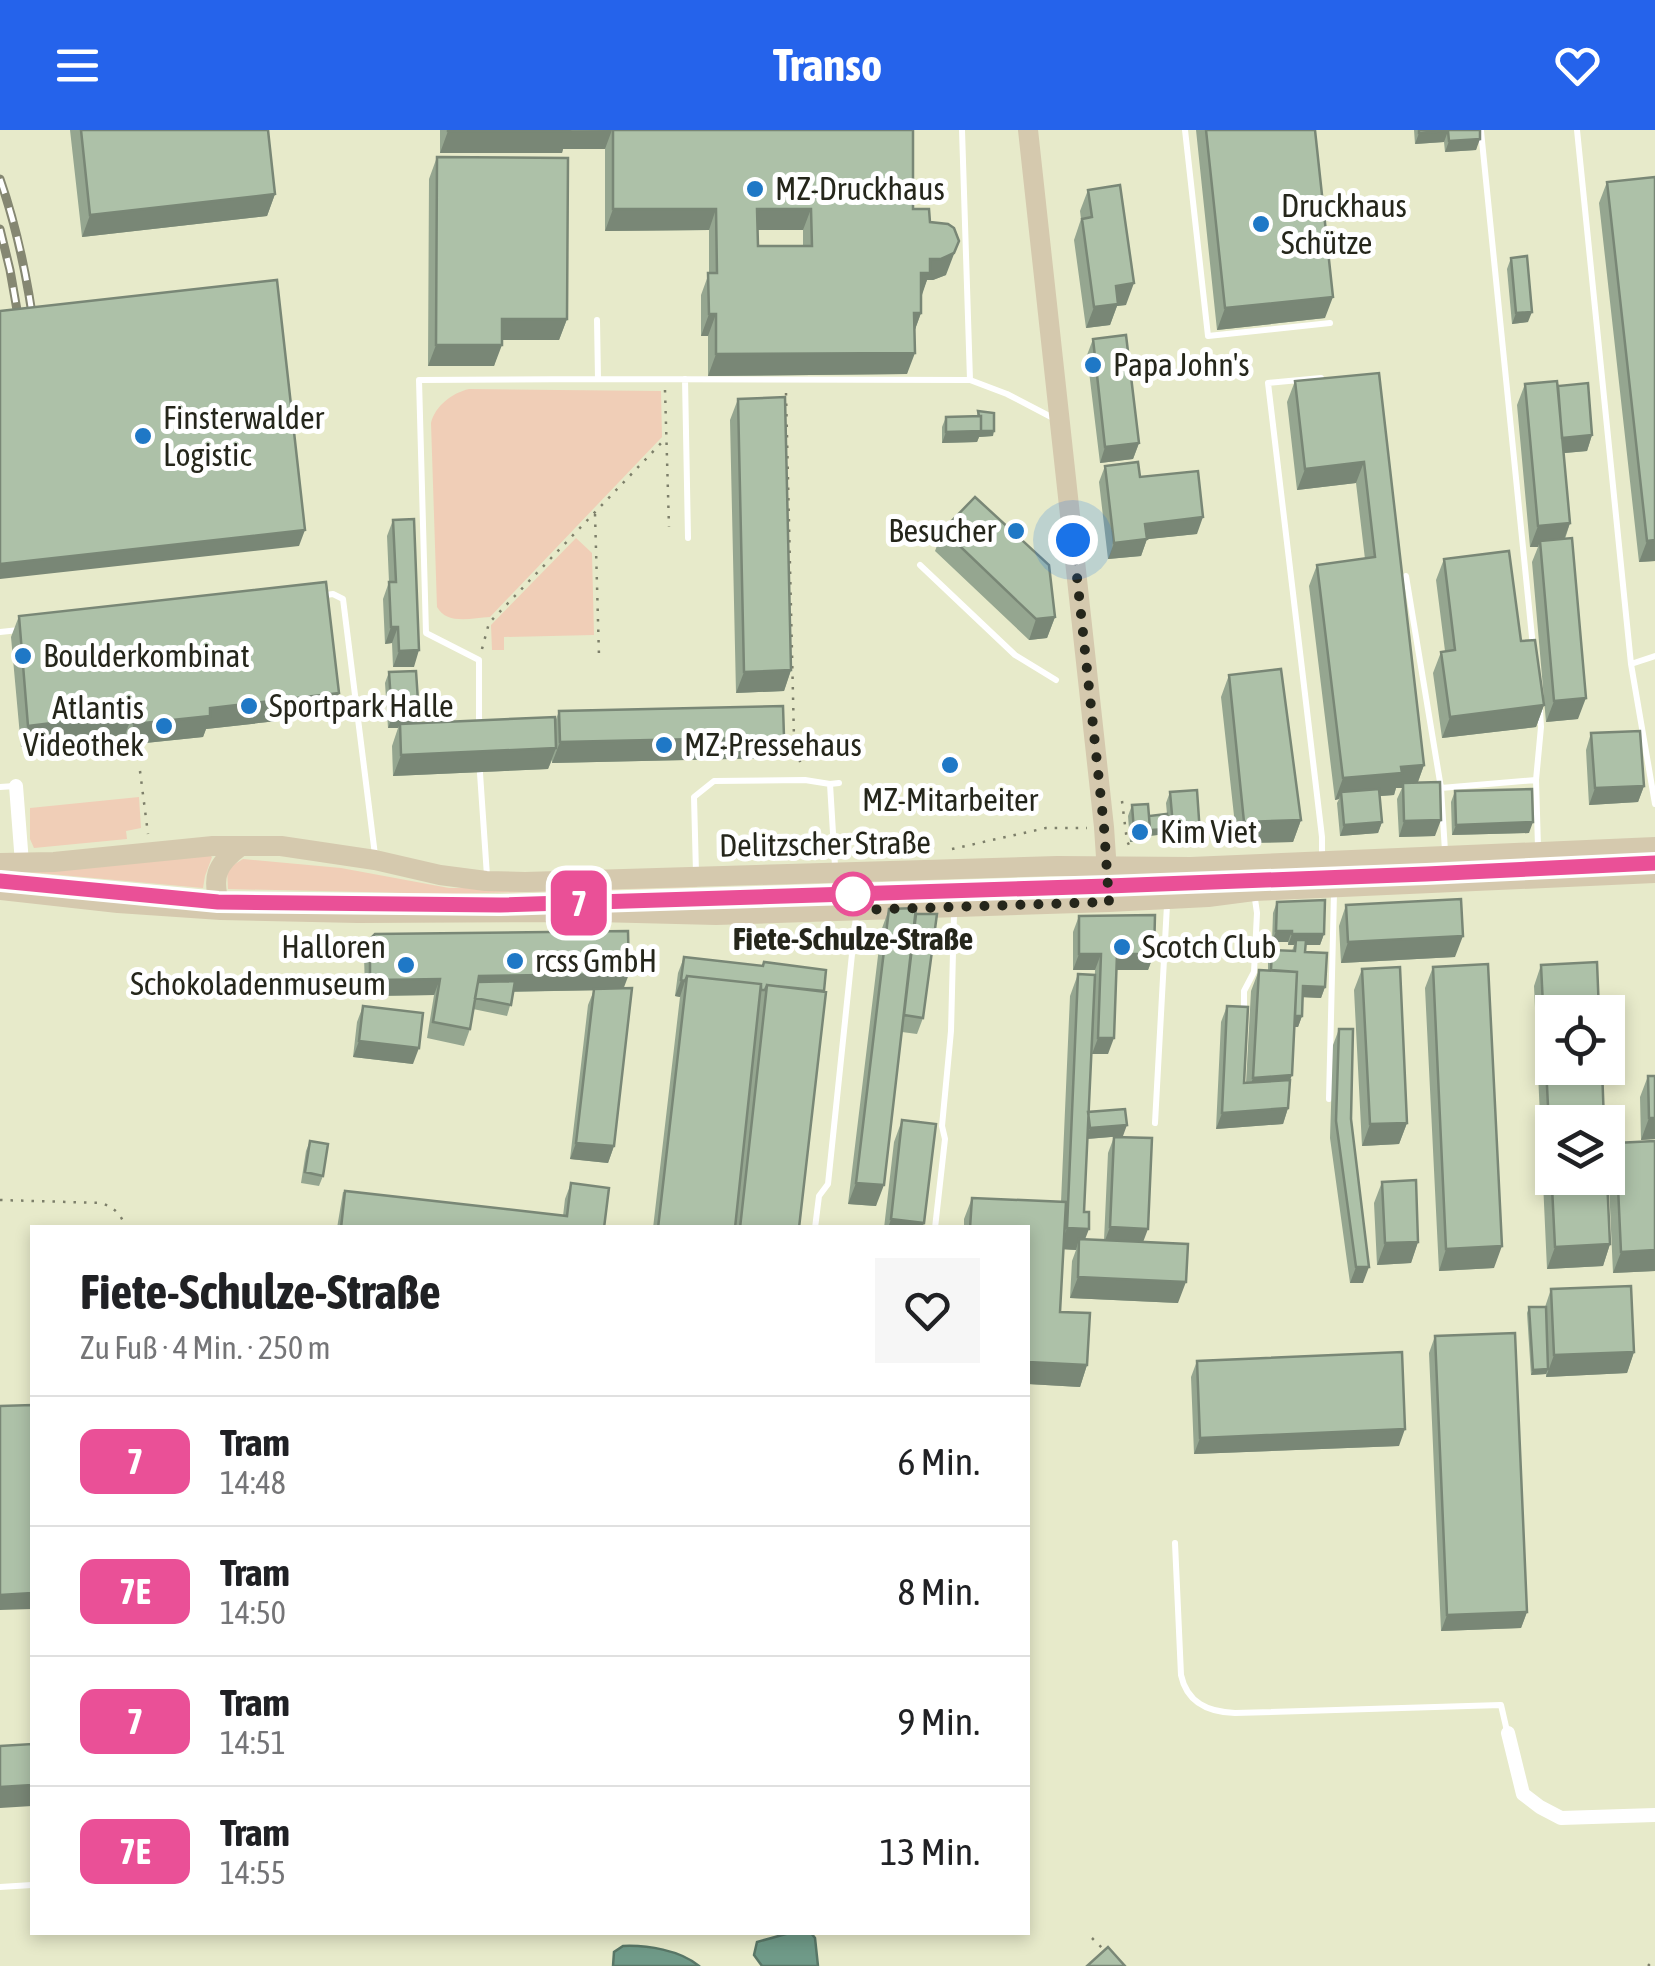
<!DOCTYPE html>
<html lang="de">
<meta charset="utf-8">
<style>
:root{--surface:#fff;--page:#f6f6f6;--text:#202124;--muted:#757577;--line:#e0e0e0;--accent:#2563eb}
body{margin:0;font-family:"Asap Condensed",sans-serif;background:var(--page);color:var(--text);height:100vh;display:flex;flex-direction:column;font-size:38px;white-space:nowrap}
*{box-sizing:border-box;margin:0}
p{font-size:32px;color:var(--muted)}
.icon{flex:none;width:55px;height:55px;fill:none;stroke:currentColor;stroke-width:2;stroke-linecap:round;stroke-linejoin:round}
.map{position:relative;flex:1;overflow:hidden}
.drawer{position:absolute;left:30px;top:1095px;width:1000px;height:710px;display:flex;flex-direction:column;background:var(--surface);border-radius:0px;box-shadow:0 5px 15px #0003}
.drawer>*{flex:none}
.badge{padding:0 20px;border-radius:15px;font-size:35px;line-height:65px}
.buttons{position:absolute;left:1535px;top:865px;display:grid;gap:20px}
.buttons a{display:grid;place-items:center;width:90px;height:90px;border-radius:0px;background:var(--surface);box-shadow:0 5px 15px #0003;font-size:50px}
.you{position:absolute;width:50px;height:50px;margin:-25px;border:8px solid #fff;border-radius:50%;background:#1a73e8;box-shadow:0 0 0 15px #1a73e833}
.map>.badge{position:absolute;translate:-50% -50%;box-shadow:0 0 0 5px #fff}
.round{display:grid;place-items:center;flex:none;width:105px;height:105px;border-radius:0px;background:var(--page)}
.head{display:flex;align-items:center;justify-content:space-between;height:170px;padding:0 50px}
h1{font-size:48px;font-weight:700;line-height:75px}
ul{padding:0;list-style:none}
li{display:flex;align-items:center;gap:30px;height:130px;padding:0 50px;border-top:2px solid var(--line)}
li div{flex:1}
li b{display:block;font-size:38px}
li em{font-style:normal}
li .badge{min-width:110px;font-weight:700;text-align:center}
header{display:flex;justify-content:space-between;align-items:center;height:130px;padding:0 50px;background:var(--accent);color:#fff;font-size:45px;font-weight:700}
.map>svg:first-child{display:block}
.green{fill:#f0ceb7}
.water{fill:#6f9a88;stroke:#597767;stroke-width:2.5}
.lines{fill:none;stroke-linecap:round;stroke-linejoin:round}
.path{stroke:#7d7f6a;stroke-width:2.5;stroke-dasharray:2.5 8;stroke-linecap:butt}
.lane{stroke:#fff;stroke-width:6}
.street{stroke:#fff;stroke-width:14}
.secondary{stroke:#d5c9ae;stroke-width:20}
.tram{stroke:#858772;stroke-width:2.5}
.rail-casing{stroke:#858772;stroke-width:9}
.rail{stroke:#fff;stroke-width:5;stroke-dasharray:15;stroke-linecap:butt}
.wall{fill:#95a690;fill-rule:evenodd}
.shaded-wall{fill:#798776}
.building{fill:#adc1a8;stroke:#798776;stroke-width:2.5;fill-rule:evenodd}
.line-casing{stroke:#fff;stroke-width:22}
.line{stroke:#ea5097;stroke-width:15}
.walk{stroke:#25261b;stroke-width:10;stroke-dasharray:0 18}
.poi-dot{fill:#1f78c6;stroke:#fff;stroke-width:4}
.stop-dot{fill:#fff;stroke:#ea5097;stroke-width:5}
.labels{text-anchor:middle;stroke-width:10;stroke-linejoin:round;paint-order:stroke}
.poi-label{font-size:32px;fill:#25261b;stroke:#fff;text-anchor:start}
.street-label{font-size:32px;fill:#25261b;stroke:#fff}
.stop-label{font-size:32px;font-weight:bold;fill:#25261b;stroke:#fff}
</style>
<header><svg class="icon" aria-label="menu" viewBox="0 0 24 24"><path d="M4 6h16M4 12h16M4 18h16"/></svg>Transo<svg class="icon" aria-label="heart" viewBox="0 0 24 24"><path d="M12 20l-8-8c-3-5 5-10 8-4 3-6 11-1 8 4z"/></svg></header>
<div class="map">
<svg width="1655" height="1836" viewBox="0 0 1655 1836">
<rect width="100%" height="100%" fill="#e7eaca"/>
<path class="green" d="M469,259L661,261L662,307L490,487C471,488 447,495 437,477L431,293C435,276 452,263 469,259Z
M576,408L592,423L594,505L504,507V520H492L491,495Z
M139,667L141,698L126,701L127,709L34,718L30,709V678Z
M206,722L212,727L205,746L203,758L28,742Z
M243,729L341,738L449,758H527L697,751V757L452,764L228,759L227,739Z"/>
<path class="water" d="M793,1802L811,1803L815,1808L818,1836H762L754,1825L757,1812Z
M623,1816C647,1815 680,1820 699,1836H613L614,1822Z"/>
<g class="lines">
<path class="path" d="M665,260L669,397
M786,263L794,609L802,639
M595,384L599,526
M482,519L489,493L666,308
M140,641L148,704
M1122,671L1127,711L1130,717
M952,719L1046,698H1087
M0,1070L102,1073C115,1079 122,1084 125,1098
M1092,1808L1104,1820
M1648,1836L1655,1829"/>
<path class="lane" d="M962,0L970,250L1007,264L1055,289
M1185,0L1208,206L1330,193
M1577,0L1631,534L1655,674
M1481,1L1533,517
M597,190L598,249L970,250
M1321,248L1268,253L1322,707V726
M685,249L688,408
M920,435L1015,525L1056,550
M1406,446L1441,658
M319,466L333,464L343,469L375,725
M0,502L19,500
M1631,534L1655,526
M479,598V530L426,503L419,250L598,249
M480,643L487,746
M0,657L15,656
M1538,717L1536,650L1541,597L1540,580
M1445,721L1441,658L1536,650
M835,736L830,654L839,653
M696,743L694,667L714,651L805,650L830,654
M1244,882V861L1254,842L1257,783L1254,762
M1329,969L1334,763
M1155,993L1167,775
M815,1098L819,1066L828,1054L856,786
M935,1098L945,1009L942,996L951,901L954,783
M1175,1413L1181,1545C1187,1573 1208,1582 1235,1583L1501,1575L1507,1601
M0,1757L32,1755"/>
<path class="street" d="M16,656L22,733
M1508,1603L1523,1664L1540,1677L1561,1688L1655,1685"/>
<path class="secondary" d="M1028,0L1104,697L1109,772
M0,733L54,732L213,716H281L375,730L440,745L486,751L525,752L1057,736L1191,737L1655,717
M0,760L118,773L221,780L358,783L597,782L716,785L1109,772L1208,767L1254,761L1655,743
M221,780C211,748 215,735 241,716"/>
<path class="tram" d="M0,751L219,771L500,775L1108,756L1426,744L1655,733"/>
<defs>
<path id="rail" d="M0,49C18,101 28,151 35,205
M0,99L10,140L17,180"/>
</defs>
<use href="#rail" class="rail-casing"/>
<use href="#rail" class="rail"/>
</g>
<path class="wall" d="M70,0H268L275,64L267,86L82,107Z
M440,0H913V79L930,92L946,145L933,150H927L921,165V183L914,202L907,244L708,246V206H701V165L709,143V100L605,101V19H563L562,23H440ZM757,100H803V116H758Z
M1196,0H1315L1325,188L1217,200Z
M1414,0H1480L1476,20L1445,22L1444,12L1415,14Z
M437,27L567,189L559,210H502L494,236H428L429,49Z
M1607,52L1655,431L1639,432L1599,73Z
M1088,60L1126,175L1117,176L1110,195L1086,198L1074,110L1081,89L1080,81Z
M1511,128L1528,192L1512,194L1507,139Z
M1093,209L1139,313L1133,329L1100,333L1087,225Z
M1379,243L1424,635L1418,652L1435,706L1399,707L1397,669L1402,658H1396L1394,665L1379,666L1382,692L1378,703L1340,706L1337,673L1339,669L1335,670L1309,456L1317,435L1365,429L1356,353L1297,360L1287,272L1295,251Z
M1525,254L1558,256L1592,305L1587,321L1564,323L1570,393L1565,409L1578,589L1546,592L1532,432L1538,417H1530L1517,275Z
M738,269L791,540L784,561L736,563L730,290Z
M978,281L993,306L979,307L977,312L942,313V297L946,287L977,286Z
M1105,336L1140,347L1197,404L1147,409L1141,426L1108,429L1099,352Z
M393,390L414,537H393L392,513L385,514L383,469L389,452L387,406Z
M943,400L1055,487L1047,508L1029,510L935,421Z
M1444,429L1521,511L1544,575L1536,597L1442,608L1433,543L1441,522L1445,521L1436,450Z
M19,486L339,563L331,585L206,599L203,607L126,615L125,605L21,617L11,507Z
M389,542L416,593L555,592L559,581L784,607L776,628L552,633V630L548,639L393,646L392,616L398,598H388L385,553Z
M1229,545L1301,690L1293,712L1237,713L1221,567Z
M1591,603L1644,656L1638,672L1589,675L1586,620Z
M1455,661L1529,703L1452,705L1451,672Z
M1170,662L1200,704L1196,715L1170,717L1168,699L1167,704L1148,706L1146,710L1130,712L1128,686L1132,675L1149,686L1167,684L1166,673Z
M1277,772L1324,804L1320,815H1305V822L1325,857L1321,868L1303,867L1302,886L1298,897H1294L1288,978L1283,994L1216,999L1221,892L1227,876L1244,953H1246L1251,861L1259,840H1268V831L1272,820L1292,821L1294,815H1288V812H1272L1273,783Z
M1346,775L1455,827L1341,833L1339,796Z
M889,779L916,784L923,888L917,904L902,902L876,1076L848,1074L881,801Z
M1079,786L1154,824L1148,840H1117L1108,924H1092L1095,840H1073V802Z
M370,809L624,858L614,1016L608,1033L570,1029L588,875L594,860L514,862L507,886L473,879L470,899L464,916L427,908L434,865L370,866L365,860L364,826Z
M684,827L762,836L764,832L799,1098H653L680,867L675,866L678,843Z
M1541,835L1610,1114L1603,1136L1547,1139L1534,856Z
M1433,837L1494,1138L1439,1141L1425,858Z
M1362,839L1407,993L1399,1014L1362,1016L1354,860Z
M1078,844L1088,982L1123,1006L1087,1009L1084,1082L1085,1110H1104L1108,1023L1114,1007L1143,1112L1178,1173L1070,1168L1072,1131L1076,1120L1063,1119L1060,1182L1087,1235L1080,1257L1028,1254V1098H964V1089L972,1068L1061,1072L1070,866Z
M363,876L413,934L353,927L357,892Z
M1339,899L1351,989L1363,1153H1350L1330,1008L1333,915Z
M1648,946L1655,1009L1641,1010L1640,967Z
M902,990L924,1093L922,1098H884L894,1012Z
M310,1011L323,1046L319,1056L301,1053L306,1021Z
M1616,1013L1655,1141L1613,1143L1608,1034Z
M1382,1052L1418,1112L1411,1133L1377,1135L1374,1073Z
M571,1053L604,1098H337L343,1062L563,1086L565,1069Z
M1551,1159L1634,1222L1627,1243L1546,1247V1244L1531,1245L1527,1183L1529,1177H1545Z
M1435,1206L1527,1482L1521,1498L1441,1501L1429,1223Z
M1197,1231L1399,1316L1194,1324L1191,1247Z"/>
<path class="shaded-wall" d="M612,0L605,19H563L562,23H440L448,1Z
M1448,1L1444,12L1415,14L1419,3Z
M1480,9L1476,20L1445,22L1449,11Z
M275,64L267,86L82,107L90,85Z
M613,79H716L709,100L605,101Z
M757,79H811L803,100H749Z
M959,111L946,145L933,150H927L922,165H913L921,143L930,129Z
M1134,153L1126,175L1117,176L1110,195L1086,198L1094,177L1116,156Z
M1333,167L1325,188L1217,200L1225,178Z
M1532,182L1528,192L1512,194L1516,183Z
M914,183H921L913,205Z
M709,184H716L708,206H701Z
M502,189H567L559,210H494Z
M436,215H502L494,236H428Z
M915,223L907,244L708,246L716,224Z
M994,301L993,306L979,307L977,312L942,313L946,302Z
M1592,305L1587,321L1554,324L1560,308Z
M1139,313L1133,329L1100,333L1105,317Z
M1364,332L1356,353L1297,360L1305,339Z
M1203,387L1197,404L1140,410L1145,394Z
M1570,393L1562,415L1540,411L1538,417H1530L1538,396Z
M305,400L299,416L0,449V434Z
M1147,409L1141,426L1108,429L1114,413Z
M1655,410V431L1639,432L1647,411Z
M1055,487L1047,508L1029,510L1036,489Z
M391,497H398L392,513L385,514Z
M419,520L414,537H393L399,521Z
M791,540L784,561L736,563L744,542Z
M339,563L331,585L206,599L203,607L126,615L134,594L210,578Z
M1586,568L1578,589L1546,592L1554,571Z
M1544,575L1536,597L1442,608L1450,587Z
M133,583L125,605L21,617L28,596Z
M419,586L415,597L400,594L398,598H388L392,587Z
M784,607L776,628L552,633L560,612Z
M556,618L548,639L393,646L401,625Z
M1424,635L1416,657L1403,653L1402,658H1396L1394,665L1342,669L1341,662L1339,669L1335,670L1343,648L1401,637Z
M1644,656L1638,672L1589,675L1595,658Z
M1301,690L1293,712L1237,713L1244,692Z
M1441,690L1435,706L1399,707L1404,691Z
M1382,692L1378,703L1340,706L1344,695Z
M1533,692L1529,703L1452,705L1456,695Z
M1169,699L1167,704L1148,706L1146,710L1130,712L1134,701Z
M1200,704L1196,715L1170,717L1174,707Z
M1276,801H1292L1288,812H1272Z
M1292,804H1324L1320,815H1296V810L1294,815H1288Z
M1463,806L1455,827L1341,833L1348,812Z
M1079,824H1101L1095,840H1073Z
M1117,824H1154L1148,840H1111Z
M629,844L623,860L475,862L479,846Z
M440,849L434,865L370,866L376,850Z
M681,850L685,851L680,867L675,866Z
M1303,856L1325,857L1321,868L1299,867Z
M1292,886H1302L1298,897H1288Z
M1098,908H1114L1108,924H1092Z
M359,911L419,918L413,934L353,927Z
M1292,945L1284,967L1245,969L1253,948Z
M1288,978L1283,994L1216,999L1222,983Z
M1649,988H1655V1009L1641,1010Z
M1407,993L1399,1014L1362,1016L1370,994Z
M1127,995L1123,1006L1086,1009L1090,998Z
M576,1013L614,1016L608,1033L570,1029Z
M856,1053L884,1055L876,1076L848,1074Z
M891,1089L924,1093L922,1098H888Z
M1110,1097L1148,1099L1142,1115L1104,1113Z
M1067,1098L1089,1099L1081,1120L1079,1109L1076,1120L1059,1119Z
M1418,1112L1411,1133L1377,1135L1385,1113Z
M1610,1114L1603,1136L1547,1139L1555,1117Z
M1502,1116L1494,1138L1439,1141L1446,1119Z
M1655,1120V1141L1613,1143L1621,1122Z
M1356,1137H1369L1363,1153H1350Z
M1078,1147L1186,1152L1178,1173L1070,1168Z
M1634,1222L1627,1243L1546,1247L1554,1225Z
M1028,1232L1087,1235L1080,1257L1028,1254Z
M1548,1239L1546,1244L1531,1245L1533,1240Z
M1405,1299L1399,1316L1194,1324L1200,1308Z
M32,1463V1479L0,1480V1465Z
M1527,1482L1521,1498L1441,1501L1447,1485Z
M32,1655V1676L0,1678V1657Z"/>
<path class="building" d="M81,0H268L275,64L90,85Z
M448,0H570V1H448Z
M613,0H913V79H929L930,92L948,94L954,98L959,111L954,123L941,129H930V143H921V183H914L915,223L716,224V184H709L708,143H717L716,79H613ZM757,79H811L812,116H758Z
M1206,0H1315L1333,167L1225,178Z
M1419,0H1480V9L1449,11L1448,1L1419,3Z
M437,27L568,28L567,189H502V215H436Z
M1655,47V410L1647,411L1607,52Z
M1120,55L1134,153L1116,156L1118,174L1094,177L1082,89L1092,87L1088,60Z
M1527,126L1532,182L1516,183L1511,128Z
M277,150L305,400L0,434V181Z
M1126,205L1139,313L1105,317L1093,209Z
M1379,243L1424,635L1401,637L1402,643L1343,648L1317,435L1375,427L1364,332L1305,339L1295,251Z
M1557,251L1570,393L1538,396L1525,254Z
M1588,253L1592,305L1562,308L1558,256Z
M785,267L791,540L744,542L738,269Z
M978,281L994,283V301H981V286H979Z
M981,286V301L946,302V287Z
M1138,332L1140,347L1198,341L1203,387L1145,394L1147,409L1114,413L1105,336Z
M975,367L1049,435L1055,487L1036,489L943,400Z
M414,389L419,520L399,521L398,497H391L389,452H396L393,390Z
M1572,408L1586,568L1554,571L1540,411Z
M1509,421L1521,511L1535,510L1544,575L1450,587L1441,522L1455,520L1444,429Z
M326,452L339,563L210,578V586L134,594L133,583L28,596L19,486Z
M1281,539L1301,690L1244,692L1229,545Z
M416,541L419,586L392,587L389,542Z
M783,576L784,607L560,612L559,581Z
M555,587L556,618L401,625L400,594Z
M1640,601L1644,656L1595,658L1591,603Z
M1440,652L1441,690L1404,691L1403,653Z
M1379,659L1382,692L1344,695L1341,662Z
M1532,659L1533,692L1456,695L1455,661Z
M1197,660L1200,704L1174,707L1170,662Z
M1148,674L1150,699L1134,701L1132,675Z
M1167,684L1169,699L1150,700L1149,686Z
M1461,769L1463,806L1348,812L1346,775Z
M1325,770L1324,804H1292V801H1276L1277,772Z
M916,778L884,1055L856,1053L889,779Z
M916,784H937L923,888L904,885Z
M1155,785L1154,824H1117L1114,908H1098L1101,824H1079V786Z
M628,801L629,844L479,846L470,899L433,892L440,849L376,850L370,844V809L375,804Z
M1296,810H1306L1305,822L1327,823L1325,857L1303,856L1302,886H1295L1297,842L1271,840L1272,820L1295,821Z
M684,827L763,836L764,832L826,840L824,861L767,855L765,860H761V854L687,846L685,851L681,850Z
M1597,832L1599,882H1552V938H1602L1604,992H1552V1048H1607L1610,1114L1555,1117L1541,835Z
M1488,834L1502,1116L1446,1119L1433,837Z
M1400,837L1407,993L1370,994L1362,839Z
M1259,840L1297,842L1292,945L1253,948Z
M1078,844L1095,845L1084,1082H1089V1099L1067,1098Z
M687,846L761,854L735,1098H658Z
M515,851L511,875L475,868L478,852Z
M767,855L826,862L799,1098H740Z
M632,858L614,1016L576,1013L594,859Z
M363,876L423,883L419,918L359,911Z
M1227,876L1248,877L1244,953L1290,950L1288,978L1222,983Z
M1339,899H1353L1351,989L1369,1137H1356L1336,991Z
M1648,946H1655V988H1649Z
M1125,979L1127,995L1090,998L1088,982Z
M902,990L936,994L924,1093L891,1089Z
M1114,1007L1152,1008L1148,1099L1110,1097Z
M310,1011L328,1014L323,1046L305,1042Z
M1655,1011V1120L1621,1122L1616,1013Z
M1416,1050L1418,1112L1385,1113L1382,1052Z
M571,1053L609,1058L604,1098H341L345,1061L567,1086Z
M972,1068L1066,1072L1060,1182L1090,1183L1087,1235L1028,1232V1098H970Z
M1079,1109L1188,1114L1186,1152L1078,1147Z
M1631,1156L1634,1222L1554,1225L1551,1159Z
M1529,1177H1546L1548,1239L1533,1240Z
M1515,1203L1527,1482L1447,1485L1435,1206Z
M1402,1222L1405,1299L1200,1308L1197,1231Z
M32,1275V1463L0,1465V1276Z
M32,1614V1655L0,1657V1616Z
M1108,1817L1125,1836H1087Z"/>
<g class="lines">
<defs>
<path id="line" d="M0,751L218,772L500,775L1108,756L1426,744L1655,733"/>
</defs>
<use href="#line" class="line-casing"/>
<use href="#line" class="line"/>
<path class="walk" d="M853,764L857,780L1109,772L1104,697L1073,410"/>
</g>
<g class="poi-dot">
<circle cx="755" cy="59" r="10"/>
<circle cx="1261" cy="94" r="10"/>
<circle cx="1093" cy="235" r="10"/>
<circle cx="143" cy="306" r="10"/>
<circle cx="1016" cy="401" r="10"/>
<circle cx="23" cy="526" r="10"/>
<circle cx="249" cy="576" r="10"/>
<circle cx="164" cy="596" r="10"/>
<circle cx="664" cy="615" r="10"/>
<circle cx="950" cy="635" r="10"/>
<circle cx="1140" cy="702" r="10"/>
<circle cx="1122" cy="817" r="10"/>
<circle cx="515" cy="831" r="10"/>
<circle cx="406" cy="835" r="10"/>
</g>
<circle class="stop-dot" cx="853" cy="764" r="20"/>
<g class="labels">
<g class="poi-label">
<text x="775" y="70">MZ-Druckhaus</text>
<text x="1281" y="87">Druckhaus<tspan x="1281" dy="37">Schütze</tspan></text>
<text x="1113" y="246">Papa John's</text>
<text x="163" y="299">Finsterwalder<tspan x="163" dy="37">Logistic</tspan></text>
<text x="996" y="412" text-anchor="end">Besucher</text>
<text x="43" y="537">Boulderkombinat</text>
<text x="269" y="587">Sportpark Halle</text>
<text x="144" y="589" text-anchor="end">Atlantis<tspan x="144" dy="37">Videothek</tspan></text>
<text x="684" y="626">MZ-Pressehaus</text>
<text x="950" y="681" text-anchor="middle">MZ-Mitarbeiter</text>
<text x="1160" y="713">Kim Viet</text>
<text x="386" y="828" text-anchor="end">Halloren<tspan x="386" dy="37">Schokoladenmuseum</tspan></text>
<text x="1142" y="828">Scotch Club</text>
<text x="535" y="842">rcss GmbH</text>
</g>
<g class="street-label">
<text transform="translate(825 714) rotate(-1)" y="11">Delitzscher Straße</text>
</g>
<g class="stop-label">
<text x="853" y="820">Fiete-Schulze-Straße</text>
</g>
</g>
</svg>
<div class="buttons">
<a><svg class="icon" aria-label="locate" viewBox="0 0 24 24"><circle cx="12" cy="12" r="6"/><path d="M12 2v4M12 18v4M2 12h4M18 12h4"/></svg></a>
<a><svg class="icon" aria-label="layers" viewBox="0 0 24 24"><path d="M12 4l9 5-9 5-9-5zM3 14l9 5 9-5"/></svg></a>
</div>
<div class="you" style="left:1073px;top:410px"></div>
<b class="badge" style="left:579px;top:773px;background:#ea5097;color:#fff">7</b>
<section class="drawer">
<div class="head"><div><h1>Fiete-Schulze-Straße</h1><p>Zu Fuß · 4 Min. · 250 m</p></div><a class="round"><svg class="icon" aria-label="heart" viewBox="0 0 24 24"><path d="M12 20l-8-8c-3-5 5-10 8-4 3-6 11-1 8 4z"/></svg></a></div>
<ul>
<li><span class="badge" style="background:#ea5097;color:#fff">7</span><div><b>Tram</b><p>14:48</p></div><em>6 Min.</em></li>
<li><span class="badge" style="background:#ea5097;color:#fff">7E</span><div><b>Tram</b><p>14:50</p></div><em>8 Min.</em></li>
<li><span class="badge" style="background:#ea5097;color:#fff">7</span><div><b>Tram</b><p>14:51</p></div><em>9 Min.</em></li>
<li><span class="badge" style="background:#ea5097;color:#fff">7E</span><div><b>Tram</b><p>14:55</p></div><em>13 Min.</em></li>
</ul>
</section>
</div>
